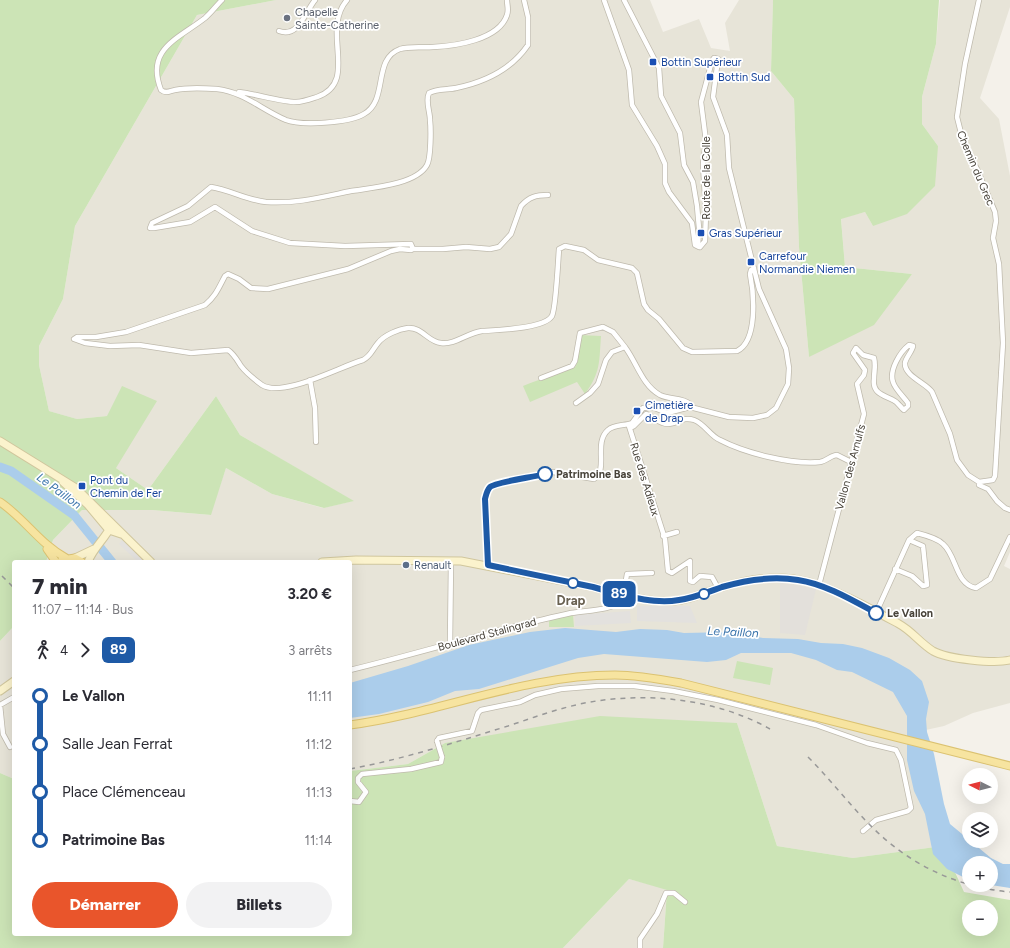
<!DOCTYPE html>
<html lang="fr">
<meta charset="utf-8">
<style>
:root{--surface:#fff;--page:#f2f2f3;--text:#2b2b33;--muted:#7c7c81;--accent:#e9552b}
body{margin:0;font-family:Figtree,sans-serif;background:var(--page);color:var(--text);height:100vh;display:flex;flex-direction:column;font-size:15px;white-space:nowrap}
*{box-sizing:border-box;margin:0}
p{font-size:13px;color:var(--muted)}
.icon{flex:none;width:22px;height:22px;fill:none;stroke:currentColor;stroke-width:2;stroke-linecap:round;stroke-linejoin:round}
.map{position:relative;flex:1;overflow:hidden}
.side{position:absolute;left:12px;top:560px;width:340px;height:376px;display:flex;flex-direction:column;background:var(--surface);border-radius:4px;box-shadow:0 4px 16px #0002}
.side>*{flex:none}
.badge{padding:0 8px;border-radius:6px;font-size:14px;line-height:26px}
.needle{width:26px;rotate:276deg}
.buttons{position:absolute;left:962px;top:768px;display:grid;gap:8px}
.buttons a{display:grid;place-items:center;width:36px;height:36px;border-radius:50%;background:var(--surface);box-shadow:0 4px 16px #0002;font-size:20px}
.map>.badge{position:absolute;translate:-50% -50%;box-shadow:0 0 0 2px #fff}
.legs{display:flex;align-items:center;gap:6px;height:44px;padding:0 20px;font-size:13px}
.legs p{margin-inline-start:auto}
.summary{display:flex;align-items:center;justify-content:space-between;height:68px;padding:0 20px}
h1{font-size:22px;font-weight:800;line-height:30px}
.action{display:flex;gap:8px;margin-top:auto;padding:8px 20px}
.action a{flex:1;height:46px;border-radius:24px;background:var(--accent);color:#fff;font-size:16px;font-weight:800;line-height:46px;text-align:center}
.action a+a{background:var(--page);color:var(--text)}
ul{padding:0 20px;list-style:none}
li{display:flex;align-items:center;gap:14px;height:48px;font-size:15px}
li i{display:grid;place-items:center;width:6px;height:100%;margin:0 5px;background:currentColor}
li i::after{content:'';width:10px;height:10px;margin:-5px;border:3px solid;border-radius:50%;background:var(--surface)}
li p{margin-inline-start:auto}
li:first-child i{background:linear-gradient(#0000 50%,currentColor 0)}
li:last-child i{background:linear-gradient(currentColor 50%,#0000 0)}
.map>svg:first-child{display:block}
.residential{fill:#e7e4d8}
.industrial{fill:#e3e0db}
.green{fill:#cce4b6;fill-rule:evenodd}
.parking{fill:#e3e1de}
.water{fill:#abcdeb}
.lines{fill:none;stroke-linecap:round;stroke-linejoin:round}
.river{stroke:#abcdeb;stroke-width:9}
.street-casing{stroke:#bfbaad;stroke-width:6}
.secondary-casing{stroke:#d0c69d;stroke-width:9}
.primary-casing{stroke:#dbc271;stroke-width:9}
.street{stroke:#fff;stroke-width:4.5}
.secondary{stroke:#fbf3cd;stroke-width:7}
.primary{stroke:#f7e4a0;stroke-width:7}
.rail{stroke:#989898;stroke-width:1.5;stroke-dasharray:5 5;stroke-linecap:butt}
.street-bridge-casing{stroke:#bfbaad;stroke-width:6;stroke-linecap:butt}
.street-bridge{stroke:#fff;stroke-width:4.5}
.line-1-casing{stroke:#fff;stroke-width:9}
.line-1{stroke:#1e5aa6;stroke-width:6}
.worship-dot{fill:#6b7280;stroke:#fff;stroke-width:1.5}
.transit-dot{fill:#1a4fb4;stroke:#fff;stroke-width:1.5}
.stop-1-dot{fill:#fff;stroke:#1e5aa6;stroke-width:2}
.service-dot{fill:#5c6f8a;stroke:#fff;stroke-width:1.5}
.labels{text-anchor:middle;stroke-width:3.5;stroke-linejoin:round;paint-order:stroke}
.worship-label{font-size:11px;fill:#5b616d;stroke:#fff;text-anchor:start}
.transit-label{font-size:11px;fill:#164399;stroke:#fff;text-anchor:start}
.street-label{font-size:11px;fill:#474239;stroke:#fff}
.stop-label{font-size:11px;font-weight:bold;fill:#474239;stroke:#fff;text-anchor:start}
.service-label{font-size:11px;fill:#4e5e75;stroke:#fff;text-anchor:start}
.water-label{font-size:12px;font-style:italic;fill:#3973ab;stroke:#fff}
.quarter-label{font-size:13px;font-weight:bold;fill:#696151;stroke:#fff}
</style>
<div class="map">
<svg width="1010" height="948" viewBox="0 0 1010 948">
<rect width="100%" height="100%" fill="#f4f1ea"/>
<path class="residential" d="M276,0H650L663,32L699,19L711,48L730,51L725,23L739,0H773L771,71L794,99L799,247L809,357L912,274L845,267L841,218L865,212L873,226L938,146L922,124V97L936,44L940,0H1010V7L980,98L999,119L1010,176V552L1004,566L1010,569V703L973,713L944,726L921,731L943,846L853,858L777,846L737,723L445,743L408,764L350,771V562H46L53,540L82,510H152L210,515L226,468L272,494L323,508L353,501L240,435L216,396L148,490L116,468L107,416L77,419L49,411L39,365V346L63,299L75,226L197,15Z
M14,626V779L0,773V641Z
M629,879L667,889L663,948H563Z"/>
<path class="industrial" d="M780,582L816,589L805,635L780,633Z"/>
<path class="green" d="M0,0H276L197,15L75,226L63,299L39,346V365L49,411L77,419L107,416L122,386L157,401L116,468L148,490L216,396L240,435L354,501L324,508L272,494L226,468L211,515L152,510H82L53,540L46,562H14V626L0,641Z
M773,0H939L936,44L922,97V124L938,146L935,186L907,214L873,226L865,212L841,219L845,267L912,274L874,325L809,357L799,247L794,99L771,71Z
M580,335L601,336C599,362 601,372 585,394L577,382L530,402L523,386C541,378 560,375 576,366Z
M573,615L574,627H549V620Z
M737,661L773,668L770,685L733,678Z
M600,716L737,723L777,846L853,858L943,846L964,892L1010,900V948H663L667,890L629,879L563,948H0V773L14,779V934H350V771L408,764L445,743ZM969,907H991V929H969Z"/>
<path class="parking" d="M123,539L147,562H138L119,544Z
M637,606H690L697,623L637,621Z
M630,611L631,623L575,626V615Z"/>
<path class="water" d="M565,628L616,632L640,629L667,630L684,633L731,632L763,638L798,639L821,643L843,644L862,648L889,658L910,670L922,681L929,702L926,719L927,732L934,754L944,804L950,824L991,858L1003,864H1010V888L991,885V863H969V880L947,869L933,854L925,814L914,791L907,760V716L893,692L852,672L837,670L816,660L791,653H741L726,660L707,662L604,654L578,658L479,689L455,691L428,702L379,714L350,718V683L408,666L469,645L530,632Z"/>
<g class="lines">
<path class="river" d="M0,467L11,471L74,515L112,562"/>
<defs>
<path id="street" d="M222,0C216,6 211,13 205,18C178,39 145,49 161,90C166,94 170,91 175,90C189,87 204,88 217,89C244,92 262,110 286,120C302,126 349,123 364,114C389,100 372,59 400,49C410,46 423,48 433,47C455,46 499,40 507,15C509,10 507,5 507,0
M524,0L528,17V45C511,70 485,82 456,88C448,90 437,88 429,93C425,101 430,111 430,120C431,129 431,158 427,165C416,185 370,188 351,191C322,197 296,204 266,202C247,200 230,190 211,187L188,206L152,223L150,228H154L190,222L215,207L252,231L290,243L345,246L411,244L413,249L411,250L400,249L391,251L348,269L268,289L251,288L239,279L228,274L225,276C219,287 216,296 205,305L126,332L96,337H77L74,339L85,343L110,346L139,345L191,353L228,350C234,354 237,360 241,366C247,374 254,379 262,385C283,398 339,367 363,360C371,356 372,350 378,343C384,335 399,329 408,328C422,327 428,342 441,343C455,345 467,333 482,331C496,330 544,329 552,316C556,307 558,262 559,249L565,246L584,250L598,260L632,268L637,273L644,304L648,310L659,319L683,348L692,352L737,351C758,341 754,294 750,274L751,270L754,268
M604,0L629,70L632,105L657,146L665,164V183L669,192L692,223L695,245L699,247
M279,31C299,38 305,12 315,0
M238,94L239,92C256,94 281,102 296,102C303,102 311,99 317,97C360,82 320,31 347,0
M413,249H443L466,247L490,249L499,247L511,234L521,206C529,197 536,195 548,195
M541,378L572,366L575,361L580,333L603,327L613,332L625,347
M310,380L315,408L316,442
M576,403L590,393L598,384L606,360L612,352L625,347C637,363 642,385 660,395C670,400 682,397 690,404V407
M629,426L665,539L668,571L672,573L690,561V581L693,582L700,576L712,577L718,588
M630,428L634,426L646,414C654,416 658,424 668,424C677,424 683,416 694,420C705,424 710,436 720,440C745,453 792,465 820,462C827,461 831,455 837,455L851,462
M979,482L993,480L995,476L1003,343L999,264L993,238L996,221L995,212L977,169L964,145L957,117L965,64L979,0
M663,536L677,532
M488,565L485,499L487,491L493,485L553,472L594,479C609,470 593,443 608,430C614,424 625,426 632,423L643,408L652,407L667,413L690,407L729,417L753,418L767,415L776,408L788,384L789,368L786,349L759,289L729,168L727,135L713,97L718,59L714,58L712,61L701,102L706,141L703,164L706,213L705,241L700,247L698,245L699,228L697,206L693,182L684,165L680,133L661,96L659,68L624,0
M895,569L912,576L923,586L927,585L923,546L909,540
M819,585L864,414L857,384L864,375L865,370L853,353L856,348L863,355L874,358C876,366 874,371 874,379C872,393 883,395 893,400C898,402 900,407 904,410L908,406V403C903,396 895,389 893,382C889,370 900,352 909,345L913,346C912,352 906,357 905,363C904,376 926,383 932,392L950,434L957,460L968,475L979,482V485L988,489L997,501L1005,508L1010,510
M624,592L627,574L652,573
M876,613L909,540L917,533C925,535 937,538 943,544C957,556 955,584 976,588L990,579L1010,537
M450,644L451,561
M350,670C424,652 497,629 571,613C588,610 611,611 623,600
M0,705L3,734L10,747
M0,705L14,697
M437,741L439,738L472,731L478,713L481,710L520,702L535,695L561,689L598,686H634L673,691L718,700L816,725L867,743L896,750L901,760L911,808L908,811L876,820L863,831
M350,801L359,802L366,792L358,782V778L362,774L411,769L441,762L442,757
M640,948V939L657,914L666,893H674L685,902"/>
<path id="secondary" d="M0,441L76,488L151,562
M63,482L88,505L109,530L121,534
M75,558L94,549
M88,562C93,548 105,539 111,526
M322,562L356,560L461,561L593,587L621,595
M630,597C647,600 664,603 681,600C694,598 707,592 719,588C747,579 780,574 809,582C837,590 873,610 899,624C912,631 920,643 933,651C947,659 994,664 1010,660
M0,691L14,681"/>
<path id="primary" d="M0,502C24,518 40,544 66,558
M47,549L56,562
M62,560L75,558L82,562
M350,725C439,713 524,675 615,675C637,675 659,679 681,683L1010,766"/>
</defs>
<use href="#street" class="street-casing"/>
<use href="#secondary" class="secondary-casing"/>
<use href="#primary" class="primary-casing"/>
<use href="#street" class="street"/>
<use href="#secondary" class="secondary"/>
<use href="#primary" class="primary"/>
<path class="rail" d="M2,576L14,588
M808,757C830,779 848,803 870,825C908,864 956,887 1010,892
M350,769C404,759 456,742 508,726C535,717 562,707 590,702C649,692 717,699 770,729"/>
<defs>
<path id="street-bridge" d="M437,741L442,757"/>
</defs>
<use href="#street-bridge" class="street-bridge-casing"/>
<use href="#street-bridge" class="street-bridge"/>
</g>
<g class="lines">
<defs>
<path id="line-1" d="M545,474C535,477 495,482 490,487C487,490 486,495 485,499L488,565L593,587L621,595L626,592L630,597C646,600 662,603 679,600C694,598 708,592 722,587C746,580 773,576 798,580C825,584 852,600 876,613"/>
</defs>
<use href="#line-1" class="line-1-casing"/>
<use href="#line-1" class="line-1"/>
</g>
<circle class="worship-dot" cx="287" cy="18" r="4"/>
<g class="transit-dot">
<rect x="649" y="58" width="8" height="8" rx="2"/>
<rect x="706" y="73" width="8" height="8" rx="2"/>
<rect x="697" y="229" width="8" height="8" rx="2"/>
<rect x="747" y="258" width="8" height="8" rx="2"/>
<rect x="633" y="407" width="8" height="8" rx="2"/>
<rect x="78" y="482" width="8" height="8" rx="2"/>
</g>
<g class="stop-1-dot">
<circle cx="545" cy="474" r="7"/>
<circle cx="573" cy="583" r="5"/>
<circle cx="704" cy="594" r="5"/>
<circle cx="876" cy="613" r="7"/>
</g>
<circle class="service-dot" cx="406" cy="565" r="4"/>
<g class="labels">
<g class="worship-label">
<text x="295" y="16">Chapelle<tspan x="295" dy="13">Sainte-Catherine</tspan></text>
</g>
<g class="transit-label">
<text x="661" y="66">Bottin Supérieur</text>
<text x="718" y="81">Bottin Sud</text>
<text x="709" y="237">Gras Supérieur</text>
<text x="759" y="260">Carrefour<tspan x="759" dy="13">Normandie Niemen</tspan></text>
<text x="645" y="409">Cimetière<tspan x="645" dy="13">de Drap</tspan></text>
<text x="90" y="484">Pont du<tspan x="90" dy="13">Chemin de Fer</tspan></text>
</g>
<g class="street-label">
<text transform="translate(976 168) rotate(67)" y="4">Chemin du Grec</text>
<text transform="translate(706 178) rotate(-90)" y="4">Route de la Colle</text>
<text transform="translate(850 467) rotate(-75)" y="4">Vallon des Arnulfs</text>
<text transform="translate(645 479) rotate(73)" y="4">Rue des Adieux</text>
<text transform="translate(487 634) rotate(-15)" y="4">Boulevard Stalingrad</text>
</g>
<g class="stop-label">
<text x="556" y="478">Patrimoine Bas</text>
<text x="887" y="617">Le Vallon</text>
</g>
<g class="service-label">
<text x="414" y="569">Renault</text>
</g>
<g class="water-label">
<text transform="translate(59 491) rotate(36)" y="4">Le Paillon</text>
<text transform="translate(733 632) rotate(3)" y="4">Le Paillon</text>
</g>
<g class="quarter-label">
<text x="571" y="605">Drap</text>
</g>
</g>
</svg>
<div class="buttons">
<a><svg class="needle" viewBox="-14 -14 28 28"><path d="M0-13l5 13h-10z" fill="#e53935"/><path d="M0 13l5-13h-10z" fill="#7c7c81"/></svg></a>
<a><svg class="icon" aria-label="layers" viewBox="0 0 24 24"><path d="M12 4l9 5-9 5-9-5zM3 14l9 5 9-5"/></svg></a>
<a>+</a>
<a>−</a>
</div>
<b class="badge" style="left:619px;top:594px;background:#1e5aa6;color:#fff">89</b>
<section class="side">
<div class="summary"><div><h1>7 min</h1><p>11:07 – 11:14 · Bus</p></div><b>3.20 €</b></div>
<div class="legs"><svg class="icon" aria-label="walk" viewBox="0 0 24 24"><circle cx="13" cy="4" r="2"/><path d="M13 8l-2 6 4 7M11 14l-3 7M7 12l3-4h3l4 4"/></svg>4<svg class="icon" aria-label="forward" viewBox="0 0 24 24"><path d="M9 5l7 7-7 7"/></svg><b class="badge" style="background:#1e5aa6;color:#fff">89</b><p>3 arrêts</p></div>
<ul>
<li><i style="color:#1e5aa6"></i><b>Le Vallon</b><p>11:11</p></li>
<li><i style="color:#1e5aa6"></i><span>Salle Jean Ferrat</span><p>11:12</p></li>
<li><i style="color:#1e5aa6"></i><span>Place Clémenceau</span><p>11:13</p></li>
<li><i style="color:#1e5aa6"></i><b>Patrimoine Bas</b><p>11:14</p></li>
</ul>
<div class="action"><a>Démarrer</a><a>Billets</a></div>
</section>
</div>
